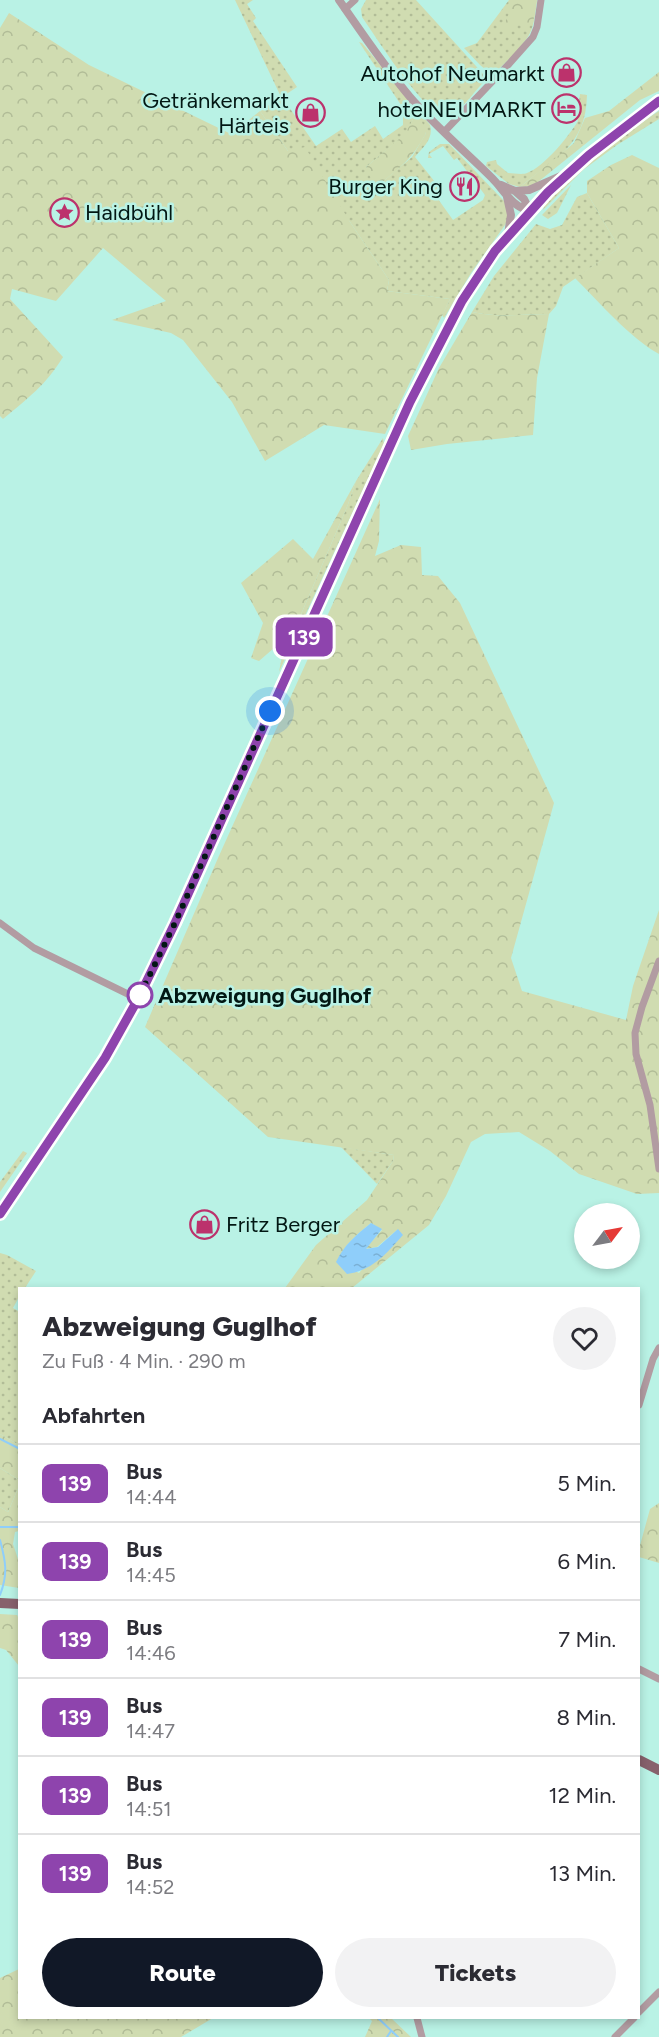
<!DOCTYPE html>
<html lang="de">
<meta charset="utf-8">
<style>
:root{--surface:#fff;--page:#f2f2f3;--text:#2b2b33;--muted:#7c7c81;--line:#e1e1e2;--accent:#111827}
body{margin:0;font-family:Figtree,sans-serif;background:var(--page);color:var(--text);height:100vh;display:flex;flex-direction:column;font-size:22px;white-space:nowrap}
*{box-sizing:border-box;margin:0}
p{font-size:20px;color:var(--muted)}
.icon{flex:none;width:33px;height:33px;fill:none;stroke:currentColor;stroke-width:2;stroke-linecap:round;stroke-linejoin:round}
.map{position:relative;flex:1;overflow:hidden}
.sheet{position:absolute;left:18px;top:1287px;width:622px;height:732px;display:flex;flex-direction:column;background:var(--surface);border-radius:0px;box-shadow:0 3px 9px #0003}
.sheet>*{flex:none}
.badge{padding:0 12px;border-radius:9px;font-size:21px;line-height:39px}
.needle{width:39px;rotate:58deg}
.tools{position:absolute;left:574px;top:1203px;display:grid;gap:12px}
.tools a{display:grid;place-items:center;width:66px;height:66px;border-radius:50%;background:var(--surface);box-shadow:0 3px 9px #0003;font-size:30px}
.you{position:absolute;width:30px;height:30px;margin:-15px;border:4px solid #fff;border-radius:50%;background:#1a73e8;box-shadow:0 0 0 9px #1a73e833}
.map>.badge{position:absolute;translate:-50% -50%;box-shadow:0 0 0 3px #fff}
h2{padding:0 24px;font-size:22px;line-height:54px}
.round{display:grid;place-items:center;flex:none;width:63px;height:63px;border-radius:32px;background:var(--page)}
.overview{display:flex;align-items:center;justify-content:space-between;height:102px;padding:0 24px}
h1{font-size:28px;font-weight:800;line-height:45px}
.button{display:flex;gap:12px;margin-top:auto;padding:12px 24px}
.button a{flex:1;height:69px;border-radius:36px;background:var(--accent);color:#fff;font-size:24px;font-weight:800;line-height:69px;text-align:center}
.button a+a{background:var(--page);color:var(--text)}
ul{padding:0;list-style:none}
li{display:flex;align-items:center;gap:18px;height:78px;padding:0 24px;border-top:2px solid var(--line)}
li div{flex:1}
li b{display:block;font-size:22px}
li em{font-style:normal}
li .badge{min-width:66px;font-weight:700;text-align:center}
.map>svg:first-child{display:block}
.grass{fill:url(#grass-dots);fill-rule:evenodd}
.forest{fill:url(#forest-crowns);fill-rule:evenodd}
.water{fill:url(#water-ripples)}
.lines{fill:none;stroke-linecap:round;stroke-linejoin:round}
.stream{stroke:#8fcefa;stroke-width:2}
.minor{stroke:#b29ca2;stroke-width:7}
.tertiary{stroke:#b29ca2;stroke-width:8}
.primary{stroke:#87616c;stroke-width:10}
.line-casing{stroke:#fff;stroke-width:14}
.line{stroke:#8e44ad;stroke-width:9}
.walk{stroke:#021713;stroke-width:6;stroke-dasharray:0 10.8}
.stop-dot{fill:#fff;stroke:#8e44ad;stroke-width:3}
.labels{text-anchor:middle;stroke-width:5;stroke-linejoin:round;paint-order:stroke}
.poi-label{font-size:22px;fill:#021713;stroke:#b9f2e5;text-anchor:end}
.stop-label{font-size:22px;font-weight:bold;fill:#021713;stroke:#b9f2e5;text-anchor:start}
</style>
<div class="map">
<svg width="659" height="2037" viewBox="0 0 659 2037">
<defs>
<pattern id="grass-dots" width="8" height="8" patternUnits="userSpaceOnUse" patternTransform="scale(1.5)"><rect width="8" height="8" fill="#d0dcb1"/><path d="M2 2h.1M6 6h.1" fill="none" stroke="#b1bc97" stroke-width="1.8" stroke-linecap="round"/></pattern>
<pattern id="forest-crowns" width="20" height="18" patternUnits="userSpaceOnUse" patternTransform="scale(1.5)"><rect width="20" height="18" fill="#d0dcb1"/><path d="M2 6a3 3 0 1 1 6 0M12 15a3 3 0 1 1 6 0" fill="none" stroke="#b1bc97"/></pattern>
<pattern id="water-ripples" width="26" height="14" patternUnits="userSpaceOnUse" patternTransform="scale(1.5)"><rect width="26" height="14" fill="#8fcefa"/><path d="M2 4q2-2 4 0t4 0M15 11q2-2 4 0t4 0" fill="none" stroke="#7ab0d5"/></pattern>
</defs>
<rect width="100%" height="100%" fill="#b9f2e5"/>
<path class="grass" d="M235,0H253L247,4L256,18L253,21L297,87L282,97L316,146L342,129L351,142L375,126L383,139L403,125V108L359,42L362,43L430,125C434,139 423,147 415,157L439,187L433,192L453,220L483,200L485,195L457,158L454,160L443,146L429,154L432,158H428L429,152L440,144H449L453,148L504,201C507,209 509,217 505,225L471,273L444,318L442,315L450,299L387,291L389,280L350,222L288,151L260,111L281,97ZM413,119L426,133L412,157L380,184L366,167L406,134Z
M366,0H416L486,77V80C472,92 462,115 441,117C413,96 382,46 362,17L361,9Z
M509,0H537C535,11 535,23 530,33C525,44 502,68 491,74L480,65L464,48L477,43Z
M580,94L587,95C586,146 555,158 520,187L509,184L486,166L487,162L496,160L497,164L508,173C514,173 522,175 527,173C544,167 569,136 578,121L577,117Z
M659,111V119L617,145L583,170L543,210C550,186 636,126 659,111Z
M571,185L557,213L548,219L542,215Z
M587,193L619,248L563,287L556,306L549,314C524,314 497,318 472,312L494,276L536,224L550,229L562,225L577,197Z
M383,438L384,444L279,672L282,656L281,641L290,640L347,507L356,481Z
M341,1147L394,1155L393,1161L377,1184Z
M23,1151L27,1153L0,1192V1182Z
M0,1253L7,1255L36,1271L25,1288H20L19,1297L13,1308L20,1312L19,1445L0,1434Z
M0,1468L19,1480V1486L8,1512L0,1507Z"/>
<path class="forest" d="M515,0H537L533,23H520L509,31L503,27Z
M9,13L89,65L231,134L260,111L288,151L305,147L350,222L389,280L387,291L450,299L385,434L324,425L265,461L232,402L183,340L171,333L112,320L166,301L103,248L56,301L12,289L10,299L63,357C46,385 28,398 3,419L0,416V28Z
M659,72V91L640,100L538,182L529,186L520,187L574,143L585,118L609,111Z
M413,119H421L426,133C413,158 401,167 380,184L372,181L366,167L405,134Z
M632,155L659,168V354C630,338 599,302 575,278L619,248L587,193V181L611,165Z
M472,312C497,318 524,314 549,314L537,378L533,435L447,444L411,450L408,436L439,368Z
M356,481L347,507L290,640L281,642L259,661L251,658L263,623L241,583L293,539L313,559Z
M380,499L379,541L375,556L401,545L421,547L422,575L438,576L460,603L554,803L511,958L522,991L626,1020L633,986L659,910V1193L637,1194L579,1174L550,1151L519,1132L485,1134L471,1142L446,1196L429,1225L352,1288H285L316,1245L367,1200L393,1161L394,1155L268,1137L145,1027L218,858ZM371,1223L382,1230L365,1249L377,1247L398,1229L359,1273L337,1262C344,1245 356,1235 371,1223Z
M0,1434L19,1445V1480L0,1468Z
M19,1486V1531L15,1532L13,1544L19,1562V1588L0,1585V1507L8,1512Z
M659,1503V1563L639,1557V1549L650,1509Z
M0,1614L17,1615L19,1619V1666L6,1650L0,1648Z
M19,1969L20,2018H213L181,2037H0V1978Z
M369,2018H391L411,2037H365L372,2021Z"/>
<path class="water" d="M371,1223L382,1229L366,1249L378,1247L398,1229L403,1235C387,1253 372,1271 347,1274L336,1262C344,1245 356,1235 371,1223Z"/>
<g class="lines">
<path class="stream" d="M0,1439L20,1449
M0,1527H20
M0,1540C6,1562 8,1574 0,1595
M378,2018L398,2037
M387,2037L391,2031"/>
<path class="minor" d="M345,9L355,0
M444,132L509,64L533,37L537,27L541,0
M0,923L34,948L138,999
M659,961L642,1007L635,1033L636,1054L650,1105L659,1169
M639,1405L653,1359L659,1348
M639,1669L659,1679
M639,2012L659,1992
M417,2018L422,2037
M615,2037L634,2018"/>
<path class="tertiary" d="M339,0C362,33 384,66 410,97C435,126 465,151 492,178C504,190 512,207 530,211
M501,185L515,191L529,190L561,176
M515,191L524,199L530,211
M507,197L511,215L508,234"/>
<path class="primary" d="M0,1213L105,1058L138,999L175,923L419,383C438,343 458,304 484,267C530,201 592,147 659,101
M0,1603L20,1604
M639,1760L659,1770"/>
</g>
<g class="lines">
<defs>
<path id="line" d="M0,1214L105,1058L138,999L175,923L410,402L462,301L495,251L548,192L589,155L659,101"/>
</defs>
<use href="#line" class="line-casing"/>
<use href="#line" class="line"/>
<path class="walk" d="M140,995L138,999L175,923L270,711"/>
</g>
<defs>
<symbol id="shop-ring" viewBox="-11 -11 22 22"><circle r="9.5" fill="#b9f2e5" stroke="#bc326c" stroke-width="1.5"/><path d="M-5-2.5h2.3a2.7 3.5 0 0 1 5.4 0H5L5.5 6h-11ZM-1.5-2.5h3a1.5 2.3 0 0 0-3 0Z" fill="#bc326c"/></symbol>
<symbol id="hotel-ring" viewBox="-11 -11 22 22"><circle r="9.5" fill="#b9f2e5" stroke="#bc326c" stroke-width="1.5"/><path d="M-6-4.5h1.5V1H6V5H4.5V3h-9V5H-6ZM-4 0a1.8 1.8 0 1 1 3.6 0ZM.5 0V-2.5h3Q6-2.5 6 0Z" fill="#bc326c"/></symbol>
<symbol id="restaurant-ring" viewBox="-11 -11 22 22"><circle r="9.5" fill="#b9f2e5" stroke="#bc326c" stroke-width="1.5"/><path d="M-5-6h1v4h1v-4h1v4h1v-4h1v5L-1.5 .5V6h-2V.5L-5-1ZM5-6V6H3V1.5H1.5Q1.5-4 5-6Z" fill="#bc326c"/></symbol>
<symbol id="sight-ring" viewBox="-11 -11 22 22"><circle r="9.5" fill="#b9f2e5" stroke="#bc326c" stroke-width="1.5"/><path d="M0-6L1.8-2.2L6-1.7L2.9 1.2L3.7 5.4L0 3.3L-3.7 5.4L-2.9 1.2L-6-1.7L-1.8-2.2Z" fill="#bc326c"/></symbol>
</defs>
<g fill-rule="evenodd">
<use href="#shop-ring" x="550" y="56" width="33" height="33"/>
<use href="#hotel-ring" x="550" y="92" width="33" height="33"/>
<use href="#shop-ring" x="294" y="96" width="33" height="33"/>
<use href="#restaurant-ring" x="448" y="170" width="33" height="33"/>
<use href="#sight-ring" x="48" y="196" width="33" height="33"/>
<use href="#shop-ring" x="188" y="1208" width="33" height="33"/>
</g>
<circle class="stop-dot" cx="140" cy="995" r="12"/>
<g class="labels">
<g class="poi-label">
<text x="545" y="81">Autohof Neumarkt</text>
<text x="289" y="108">Getränkemarkt<tspan x="289" dy="25">Härteis</tspan></text>
<text x="546" y="117">hotelNEUMARKT</text>
<text x="443" y="194">Burger King</text>
<text x="85" y="220" text-anchor="start">Haidbühl</text>
<text x="226" y="1232" text-anchor="start">Fritz Berger</text>
</g>
<g class="stop-label">
<text x="158" y="1003">Abzweigung Guglhof</text>
</g>
</g>
</svg>
<div class="tools">
<a><svg class="needle" viewBox="-14 -14 28 28"><path d="M0-13l5 13h-10z" fill="#e53935"/><path d="M0 13l5-13h-10z" fill="#7c7c81"/></svg></a>
</div>
<div class="you" style="left:270px;top:711px"></div>
<b class="badge" style="left:304px;top:637px;background:#8e44ad;color:#fff">139</b>
<section class="sheet">
<div class="overview"><div><h1>Abzweigung Guglhof</h1><p>Zu Fuß · 4 Min. · 290 m</p></div><a class="round"><svg class="icon" aria-label="heart" viewBox="0 0 24 24"><path d="M12 20l-8-8c-3-5 5-10 8-4 3-6 11-1 8 4z"/></svg></a></div>
<h2>Abfahrten</h2>
<ul>
<li><span class="badge" style="background:#8e44ad;color:#fff">139</span><div><b>Bus</b><p>14:44</p></div><em>5 Min.</em></li>
<li><span class="badge" style="background:#8e44ad;color:#fff">139</span><div><b>Bus</b><p>14:45</p></div><em>6 Min.</em></li>
<li><span class="badge" style="background:#8e44ad;color:#fff">139</span><div><b>Bus</b><p>14:46</p></div><em>7 Min.</em></li>
<li><span class="badge" style="background:#8e44ad;color:#fff">139</span><div><b>Bus</b><p>14:47</p></div><em>8 Min.</em></li>
<li><span class="badge" style="background:#8e44ad;color:#fff">139</span><div><b>Bus</b><p>14:51</p></div><em>12 Min.</em></li>
<li><span class="badge" style="background:#8e44ad;color:#fff">139</span><div><b>Bus</b><p>14:52</p></div><em>13 Min.</em></li>
</ul>
<div class="button"><a>Route</a><a>Tickets</a></div>
</section>
</div>
